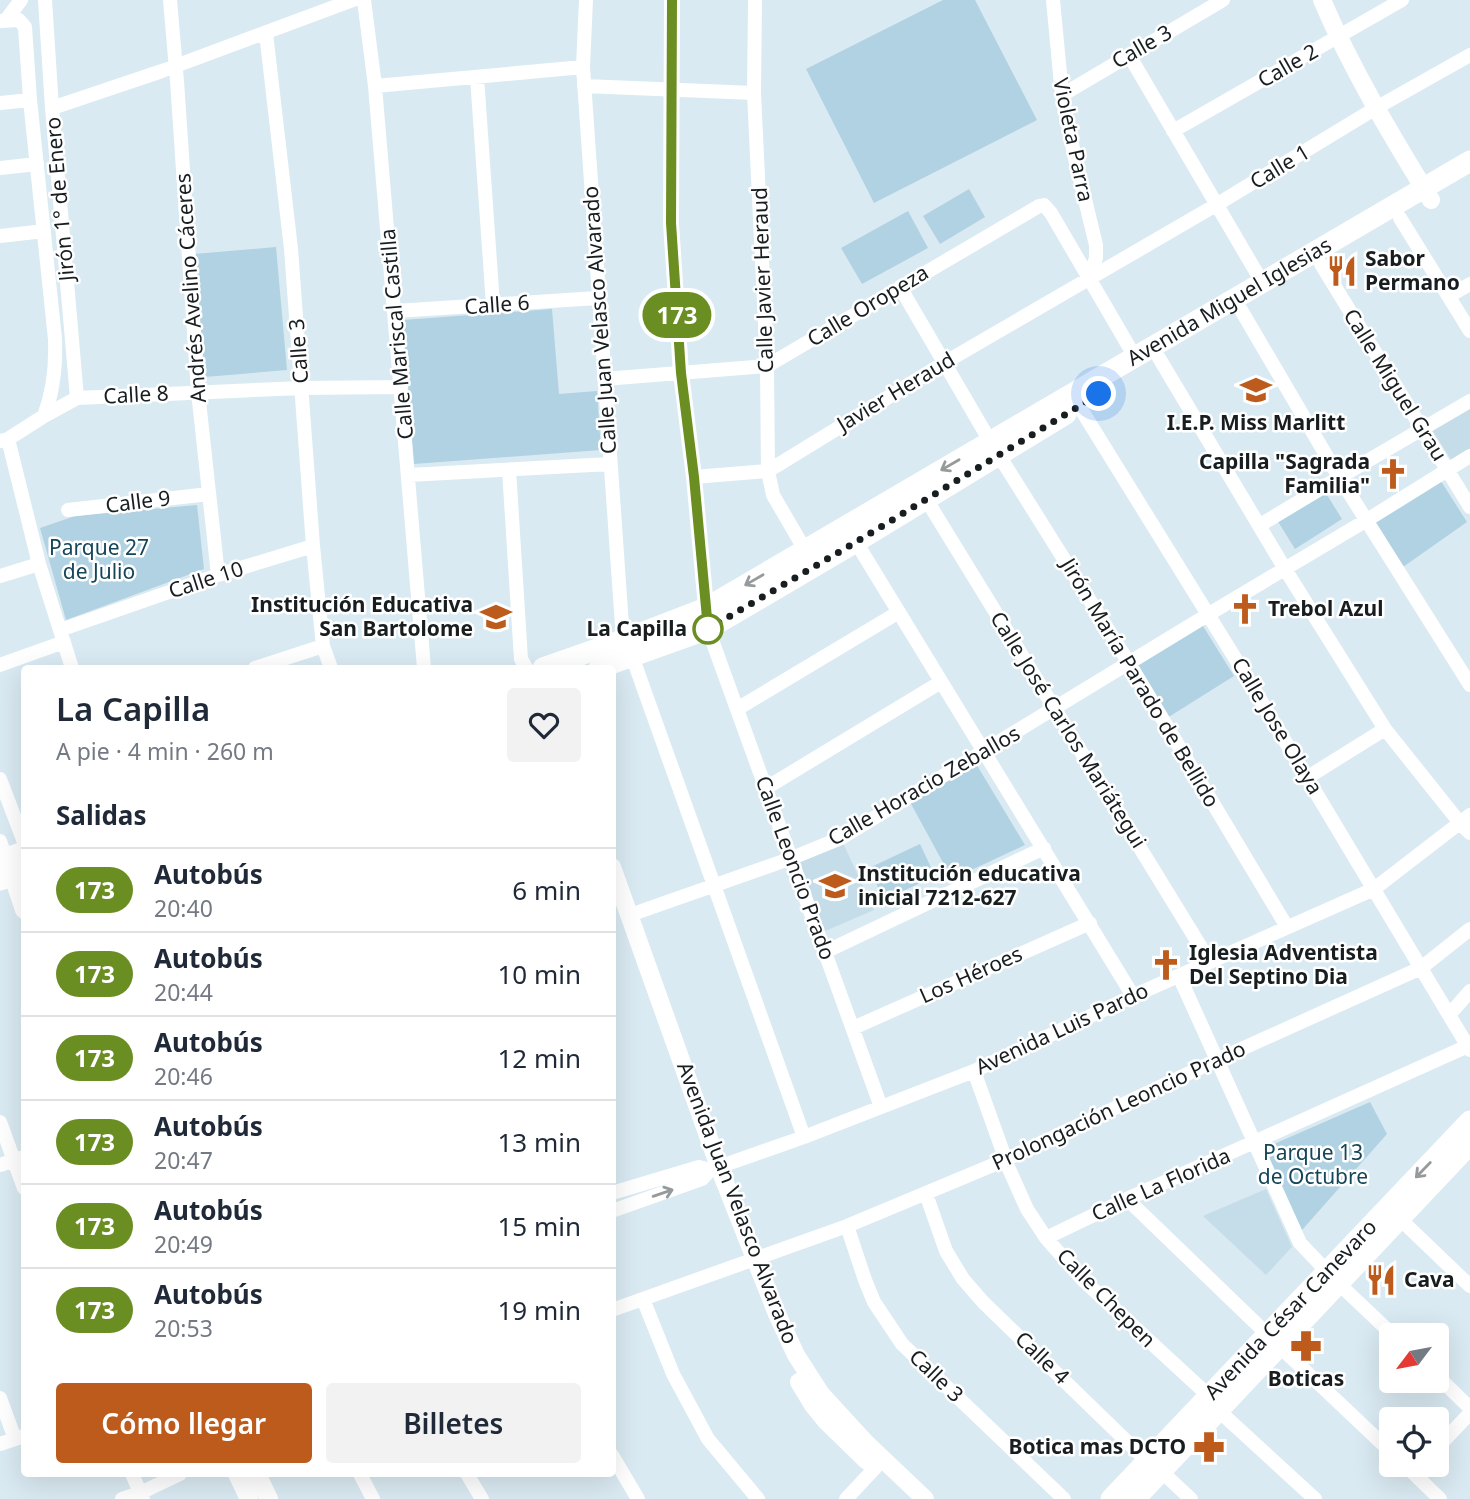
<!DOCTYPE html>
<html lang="es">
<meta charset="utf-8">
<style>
:root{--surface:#fff;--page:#f2f2f3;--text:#1f2937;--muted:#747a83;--line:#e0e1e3;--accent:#bc5b1b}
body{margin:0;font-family:"Noto Sans",sans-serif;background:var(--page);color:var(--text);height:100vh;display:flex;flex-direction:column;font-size:26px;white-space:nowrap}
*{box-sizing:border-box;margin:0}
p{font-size:23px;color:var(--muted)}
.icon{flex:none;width:38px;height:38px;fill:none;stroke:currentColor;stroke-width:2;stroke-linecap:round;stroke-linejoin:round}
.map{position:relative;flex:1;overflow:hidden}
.drawer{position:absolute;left:21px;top:665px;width:595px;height:812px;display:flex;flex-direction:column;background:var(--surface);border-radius:7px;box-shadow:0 7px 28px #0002}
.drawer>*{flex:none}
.badge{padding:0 14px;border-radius:23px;font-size:24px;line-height:46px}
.needle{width:46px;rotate:238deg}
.tools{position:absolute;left:1379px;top:1323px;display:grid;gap:14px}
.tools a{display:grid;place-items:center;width:70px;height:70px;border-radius:7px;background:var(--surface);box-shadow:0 7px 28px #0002;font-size:35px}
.you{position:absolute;width:35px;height:35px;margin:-18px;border:5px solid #fff;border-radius:50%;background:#1a73e8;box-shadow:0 0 0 10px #1a73e833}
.map>.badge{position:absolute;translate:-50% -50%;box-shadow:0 0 0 4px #fff}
h2{padding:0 35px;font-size:26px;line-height:63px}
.round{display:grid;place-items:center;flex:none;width:74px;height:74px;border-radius:7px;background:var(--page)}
.head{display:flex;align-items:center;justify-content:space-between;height:119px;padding:0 35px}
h1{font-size:33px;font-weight:600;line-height:52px}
.action{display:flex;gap:14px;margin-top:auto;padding:14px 35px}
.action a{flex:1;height:80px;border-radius:7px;background:var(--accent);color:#fff;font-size:28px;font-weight:600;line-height:80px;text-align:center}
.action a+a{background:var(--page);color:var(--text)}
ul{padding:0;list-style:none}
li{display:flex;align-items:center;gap:21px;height:84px;padding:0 35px;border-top:2px solid var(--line)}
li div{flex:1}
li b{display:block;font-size:26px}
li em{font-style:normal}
li .badge{min-width:77px;font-weight:700;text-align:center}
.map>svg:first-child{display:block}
.built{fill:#c5dde8}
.park{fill:#b1d2e2}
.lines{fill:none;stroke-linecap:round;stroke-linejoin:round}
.minor{stroke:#fff;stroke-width:14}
.tertiary{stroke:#fff;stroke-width:18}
.secondary{stroke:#fff;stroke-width:21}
.oneway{stroke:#979a9b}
.line-casing{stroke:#fff;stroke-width:16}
.line{stroke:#6b8e23;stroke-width:10}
.walk{stroke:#181e20;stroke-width:7;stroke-dasharray:0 12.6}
.stop-dot{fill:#fff;stroke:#6b8e23;stroke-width:3.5}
.labels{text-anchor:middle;stroke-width:5;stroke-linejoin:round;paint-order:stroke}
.street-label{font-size:21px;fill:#181e20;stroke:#fff}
.poi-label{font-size:21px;font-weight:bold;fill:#181e20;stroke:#fff;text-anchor:start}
.park-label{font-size:21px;fill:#144558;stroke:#fff}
.stop-label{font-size:21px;font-weight:bold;fill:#181e20;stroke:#fff;text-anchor:end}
</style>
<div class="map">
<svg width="1470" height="1499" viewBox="0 0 1470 1499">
<rect width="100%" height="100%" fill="#daeaf2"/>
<path class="built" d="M1470,406V449L1452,461L1432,430Z
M843,843L874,910L823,932L799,862Z
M1266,1189L1292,1247L1266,1275L1203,1216Z"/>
<path class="park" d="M943,0H975L1037,120L874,203L806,69Z
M969,189L985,217L940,244L923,216Z
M908,211L928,248L862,284L841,248Z
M276,247L287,370L205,377L194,254Z
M552,309L559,394L597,391L601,450L414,464L403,320Z
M1439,478L1467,522L1403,567L1374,521Z
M1324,490L1342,519L1295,549L1277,520Z
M197,505L204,569L66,620L40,528L75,516Z
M1203,626L1234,676L1167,718L1136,667Z
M975,762L1025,845L952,879L910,802Z
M920,844L935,876L884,900L869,868Z
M1370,1102L1387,1134L1302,1230L1265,1148Z"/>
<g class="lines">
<path class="minor" d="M45,0L52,108L77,398
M170,0L177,81L198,392L218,575
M364,0L375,86L424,668
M586,0L583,67L623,640
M672,0L671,223L681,373L694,477L708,629L881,1107
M755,0L754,93L767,366L768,471L773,495L805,550
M1053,0L1062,95L1074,154L1096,245V258L1089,278
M6,20L21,0
M0,21L19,20L25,27L30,100L55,339C56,366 54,390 44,416
M266,33L291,249L313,546L323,646L331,668
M1129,55L1262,282
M477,77L493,305
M375,86L583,67
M584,86L754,93
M1062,95L1223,0
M0,103L30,100
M52,108L162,71L353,0
M1173,131L1402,0
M0,168L37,164
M1400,218L1470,331
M0,236L44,231
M1321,264L1470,507
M900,287L990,441L1129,663L1287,927
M1449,296L1470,284
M1241,310L1336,472L1470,685
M395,311L598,298
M1159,358L1285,569L1385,729L1460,823L1470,833
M604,379L767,366L1039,206L1044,205L1051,213L1135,357
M1079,406L1243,671L1470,1050
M8,439L39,564L72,668
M0,441L8,439L44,416L77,398L301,388L401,387
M509,470L521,659L526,668
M409,475L610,464
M694,477L768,471L944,363L1216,205L1376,108L1470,55
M926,499L1210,962
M68,510L209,494
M1260,525L1340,477L1470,401
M856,542L1133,996
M0,576L39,564
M60,630L218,575L313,546
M632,656L804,1137
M0,665L64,642
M255,668L323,646
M737,709L899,612
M1308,777L1385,729
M0,779L24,842
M766,788L941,682
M0,841L6,858
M630,915L792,858L841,838L1209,614L1367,520L1470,456
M825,952L1044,848
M1179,976L1300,1243L1338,1283L1393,1335
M1449,1015L1470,991
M853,1028L1090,923
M974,1071L1009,1169L1027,1209L1046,1238L1082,1279L1209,1396
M0,1122L24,1188
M0,1165L24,1157
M612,1193L699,1167L710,1170
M926,1194L946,1251L963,1279L983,1302L1147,1461L1161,1471L1191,1499
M1127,1199L1267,1334
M612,1211L702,1179L710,1170L804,1137L974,1071L1133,996L1374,889L1470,815
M1400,1219L1470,1286
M847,1226L865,1280L874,1302L902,1344L1064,1499
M1046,1238L1127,1199L1468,1046
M643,1299L673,1374L708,1439L758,1499
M612,1310L847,1226L1005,1160L1217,1060L1421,968L1470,929
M1279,1346L1391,1452
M1437,1376L1470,1408
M0,1398L15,1439
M1218,1410L1315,1499
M0,1444L24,1436
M1437,1448L1470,1413
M612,1455L638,1499
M1405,1465L1440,1499
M132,1474L143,1499
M360,1474L373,1499
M467,1474L482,1499
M122,1499L140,1493L180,1474
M846,1499L875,1468"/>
<path class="tertiary" d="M1322,0C1352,70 1391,135 1431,200
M9,865L24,910
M612,867L722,1175L777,1314L796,1355L821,1394L866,1443L925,1499
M799,1382L813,1405L826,1421L867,1461
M237,1474L249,1499
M257,1474L269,1499"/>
<g class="secondary">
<path id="s1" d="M543,668L623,640L706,608L1470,161"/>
<path d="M599,668L708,629L856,542L1066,414"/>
<path d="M0,860L24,852"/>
<path d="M0,880L24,872"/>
<path id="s2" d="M1111,1499L1470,1121"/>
<path d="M1135,1499L1470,1144"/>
</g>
</g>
<defs><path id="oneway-shaft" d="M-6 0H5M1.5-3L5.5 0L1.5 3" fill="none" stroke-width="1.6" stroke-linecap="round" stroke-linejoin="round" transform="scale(1.75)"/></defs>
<g class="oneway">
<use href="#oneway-shaft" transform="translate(950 465) rotate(150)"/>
<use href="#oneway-shaft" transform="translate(754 580) rotate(150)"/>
<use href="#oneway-shaft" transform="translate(1423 1170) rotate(134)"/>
<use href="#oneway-shaft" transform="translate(663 1193) rotate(-19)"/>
</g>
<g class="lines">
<defs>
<path id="line" d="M672,0L671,223L681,373L694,477L708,629"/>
</defs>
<use href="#line" class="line-casing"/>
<use href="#line" class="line"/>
<path class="walk" d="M708,629L856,542L1099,394"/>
</g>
<defs>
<symbol id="restaurant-bare" viewBox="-9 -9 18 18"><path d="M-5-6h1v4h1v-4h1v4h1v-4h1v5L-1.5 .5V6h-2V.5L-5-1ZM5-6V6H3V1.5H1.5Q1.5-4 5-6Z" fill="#bc5b1b" stroke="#fff" stroke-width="2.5" paint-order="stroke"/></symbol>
<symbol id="school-bare" viewBox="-9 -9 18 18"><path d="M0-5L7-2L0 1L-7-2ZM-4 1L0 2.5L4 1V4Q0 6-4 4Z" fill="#bc5b1b" stroke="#fff" stroke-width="2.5" paint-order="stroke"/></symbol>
<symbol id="church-bare" viewBox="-9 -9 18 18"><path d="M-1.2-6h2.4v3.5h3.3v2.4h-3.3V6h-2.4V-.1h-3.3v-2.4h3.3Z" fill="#bc5b1b" stroke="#fff" stroke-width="2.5" paint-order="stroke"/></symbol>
<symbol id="pharmacy-bare" viewBox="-9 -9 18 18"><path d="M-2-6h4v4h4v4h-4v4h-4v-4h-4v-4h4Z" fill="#bc5b1b" stroke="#fff" stroke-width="2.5" paint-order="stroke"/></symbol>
</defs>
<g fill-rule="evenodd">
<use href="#restaurant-bare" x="1320" y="249" width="44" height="44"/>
<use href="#school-bare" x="1234" y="368" width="44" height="44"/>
<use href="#church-bare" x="1371" y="452" width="44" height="44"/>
<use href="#church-bare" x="1223" y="587" width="44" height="44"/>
<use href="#school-bare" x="474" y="595" width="44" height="44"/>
<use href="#school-bare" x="813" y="864" width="44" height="44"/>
<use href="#church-bare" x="1144" y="943" width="44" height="44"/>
<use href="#restaurant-bare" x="1359" y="1258" width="44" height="44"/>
<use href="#pharmacy-bare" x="1284" y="1324" width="44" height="44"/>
<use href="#pharmacy-bare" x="1187" y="1425" width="44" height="44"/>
</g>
<circle class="stop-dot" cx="708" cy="629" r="14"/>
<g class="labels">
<g class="street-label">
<text transform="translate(1142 47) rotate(-30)" y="7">Calle 3</text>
<text transform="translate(1288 66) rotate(-30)" y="7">Calle 2</text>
<text transform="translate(1073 140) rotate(78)" y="7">Violeta Parra</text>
<text transform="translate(1280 167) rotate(-31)" y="7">Calle 1</text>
<text transform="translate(60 199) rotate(-95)" y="7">Jirón 1° de Enero</text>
<text transform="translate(763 280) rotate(-92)" y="7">Calle Javier Heraud</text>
<text transform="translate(191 288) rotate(-94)" y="7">Andrés Avelino Cáceres</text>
<text dy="7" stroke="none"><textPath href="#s1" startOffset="780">Avenida Miguel Iglesias</textPath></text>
<text transform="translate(497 305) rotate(-4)" y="7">Calle 6</text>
<text transform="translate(868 306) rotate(-31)" y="7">Calle Oropeza</text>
<text transform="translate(600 320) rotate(-94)" y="7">Calle Juan Velasco Alvarado</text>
<text transform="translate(397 334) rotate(-95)" y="7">Calle Mariscal Castilla</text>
<text transform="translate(299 351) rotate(-94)" y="7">Calle 3</text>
<text transform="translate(1395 385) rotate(58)" y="7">Calle Miguel Grau</text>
<text transform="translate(896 392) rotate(-31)" y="7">Javier Heraud</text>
<text transform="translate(136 395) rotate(-3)" y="7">Calle 8</text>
<text transform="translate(138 502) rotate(-7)" y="7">Calle 9</text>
<text transform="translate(206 580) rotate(-18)" y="7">Calle 10</text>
<text transform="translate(1140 683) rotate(59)" y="7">Jirón María Parado de Bellido</text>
<text transform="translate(1277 726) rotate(59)" y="7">Calle Jose Olaya</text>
<text transform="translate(1068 730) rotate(58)" y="7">Calle José Carlos Mariátegui</text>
<text transform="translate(924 786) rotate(-30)" y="7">Calle Horacio Zeballos</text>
<text transform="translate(795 868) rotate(70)" y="7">Calle Leoncio Prado</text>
<text transform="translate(971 975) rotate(-24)" y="7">Los Héroes</text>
<text transform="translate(1062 1029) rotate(-25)" y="7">Avenida Luis Pardo</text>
<text transform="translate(1119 1106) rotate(-25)" y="7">Prolongación Leoncio Prado</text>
<text transform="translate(1161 1185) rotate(-24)" y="7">Calle La Florida</text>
<text transform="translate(737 1203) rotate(69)" y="7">Avenida Juan Velasco Alvarado</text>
<text transform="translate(1106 1298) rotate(45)" y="7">Calle Chepen</text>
<text dy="7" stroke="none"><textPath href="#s2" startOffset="261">Avenida César Canevaro</textPath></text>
<text transform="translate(1042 1358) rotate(44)" y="7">Calle 4</text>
<text transform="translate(936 1376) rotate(44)" y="7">Calle 3</text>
</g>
<g class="poi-label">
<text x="1365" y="266">Sabor<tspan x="1365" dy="24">Permano</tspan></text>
<text x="1256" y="430" text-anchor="middle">I.E.P. Miss Marlitt</text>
<text x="1370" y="469" text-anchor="end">Capilla "Sagrada<tspan x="1370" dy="24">Familia"</tspan></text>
<text x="473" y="612" text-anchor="end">Institución Educativa<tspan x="473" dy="24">San Bartolome</tspan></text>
<text x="1268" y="616">Trebol Azul</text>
<text x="858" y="881">Institución educativa<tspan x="858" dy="24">inicial 7212-627</tspan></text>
<text x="1189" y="960">Iglesia Adventista<tspan x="1189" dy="24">Del Septino Dia</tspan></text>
<text x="1404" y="1287">Cava</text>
<text x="1306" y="1386" text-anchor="middle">Boticas</text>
<text x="1186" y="1454" text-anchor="end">Botica mas DCTO</text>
</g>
<g class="park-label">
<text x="99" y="555">Parque 27<tspan x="99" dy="24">de Julio</tspan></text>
<text x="1313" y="1160">Parque 13<tspan x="1313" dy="24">de Octubre</tspan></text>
</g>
<g class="stop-label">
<text x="687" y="636">La Capilla</text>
</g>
</g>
</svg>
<div class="tools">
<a><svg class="needle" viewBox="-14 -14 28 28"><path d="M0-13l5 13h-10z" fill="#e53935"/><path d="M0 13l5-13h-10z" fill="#747a83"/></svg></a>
<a><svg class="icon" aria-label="locate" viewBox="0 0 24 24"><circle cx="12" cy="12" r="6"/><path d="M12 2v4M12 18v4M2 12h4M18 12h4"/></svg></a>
</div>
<div class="you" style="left:1099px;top:394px"></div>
<b class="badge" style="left:677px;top:315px;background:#6b8e23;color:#fff">173</b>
<section class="drawer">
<div class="head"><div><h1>La Capilla</h1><p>A pie · 4 min · 260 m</p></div><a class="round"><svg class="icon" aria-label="heart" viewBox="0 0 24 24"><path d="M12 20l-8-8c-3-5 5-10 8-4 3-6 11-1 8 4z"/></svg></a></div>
<h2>Salidas</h2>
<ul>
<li><span class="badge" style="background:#6b8e23;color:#fff">173</span><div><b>Autobús</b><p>20:40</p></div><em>6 min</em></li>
<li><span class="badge" style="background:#6b8e23;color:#fff">173</span><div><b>Autobús</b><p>20:44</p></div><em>10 min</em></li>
<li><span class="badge" style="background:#6b8e23;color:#fff">173</span><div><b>Autobús</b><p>20:46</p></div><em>12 min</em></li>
<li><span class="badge" style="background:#6b8e23;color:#fff">173</span><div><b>Autobús</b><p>20:47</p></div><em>13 min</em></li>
<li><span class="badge" style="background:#6b8e23;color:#fff">173</span><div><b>Autobús</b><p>20:49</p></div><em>15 min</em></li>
<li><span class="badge" style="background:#6b8e23;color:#fff">173</span><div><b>Autobús</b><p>20:53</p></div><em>19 min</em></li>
</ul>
<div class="action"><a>Cómo llegar</a><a>Billetes</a></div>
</section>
</div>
